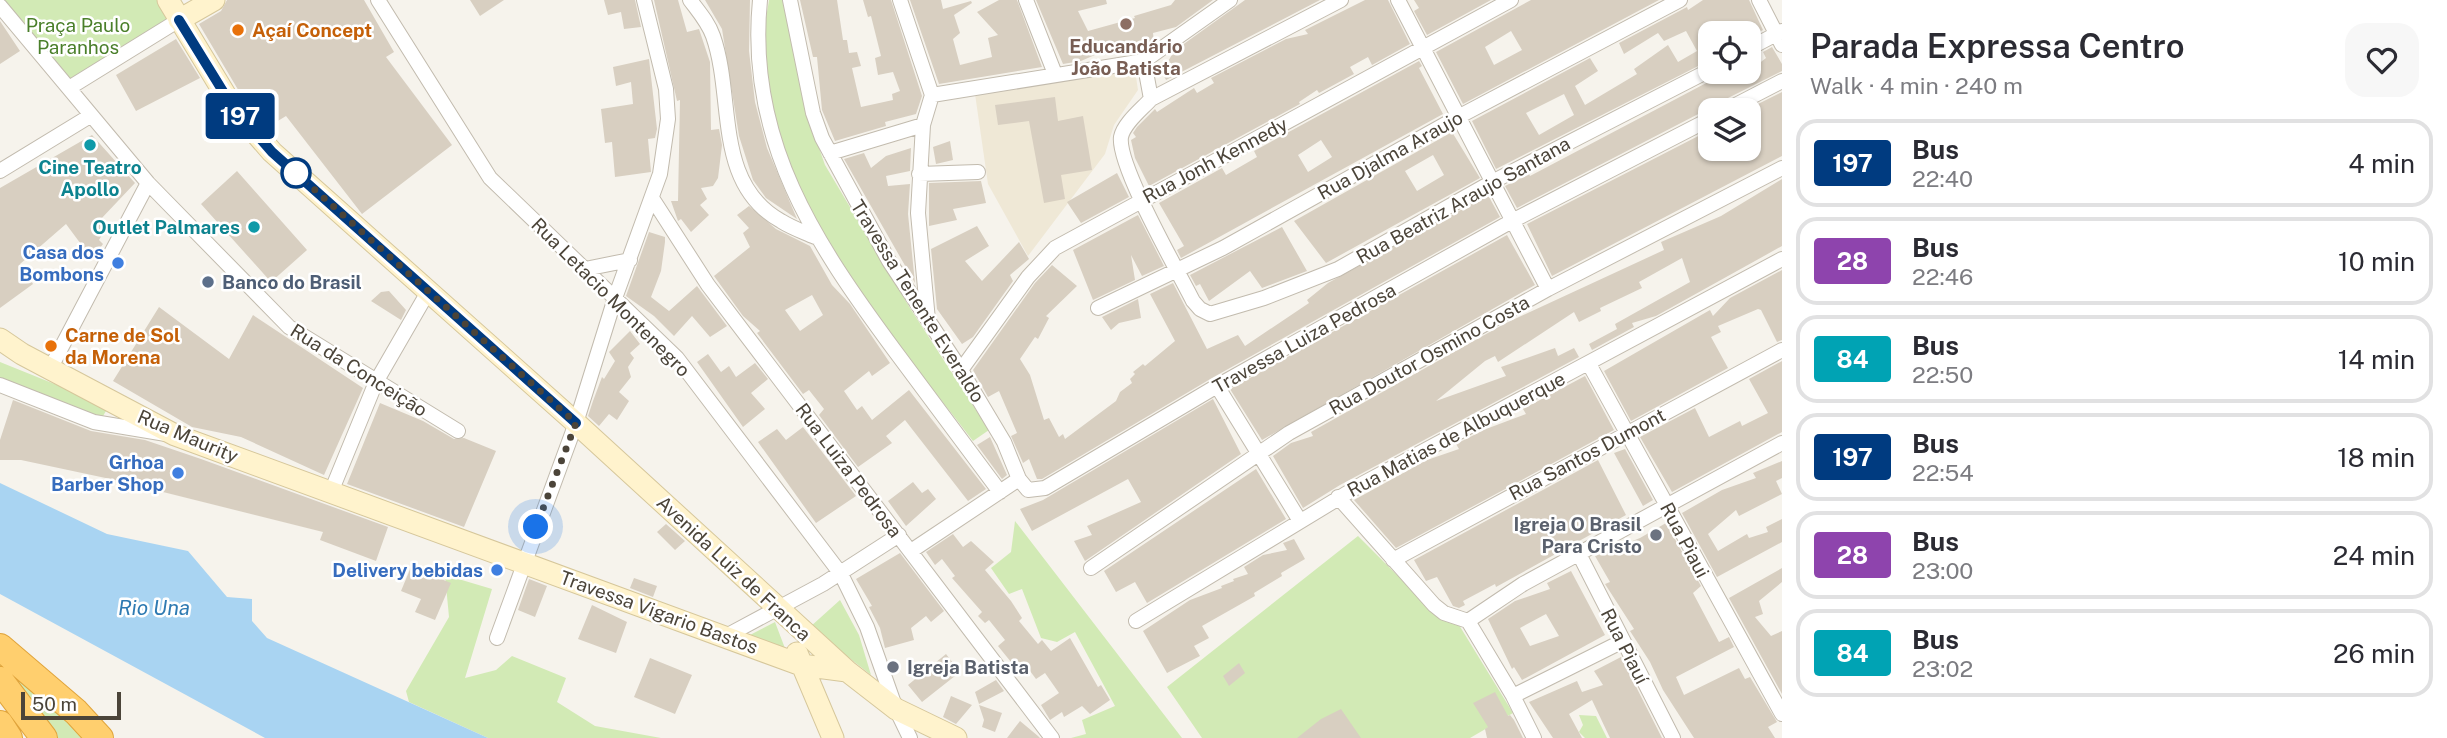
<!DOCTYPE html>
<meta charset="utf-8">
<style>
:root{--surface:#fff;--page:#f7f7f7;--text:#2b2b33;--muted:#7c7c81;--line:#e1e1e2}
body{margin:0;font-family:"Public Sans",sans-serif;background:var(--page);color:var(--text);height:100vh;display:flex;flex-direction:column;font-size:26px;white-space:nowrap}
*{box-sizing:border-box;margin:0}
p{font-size:23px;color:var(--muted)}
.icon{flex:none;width:38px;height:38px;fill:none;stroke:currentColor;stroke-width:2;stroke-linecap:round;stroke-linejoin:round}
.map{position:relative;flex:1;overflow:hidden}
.side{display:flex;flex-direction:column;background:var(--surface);width:665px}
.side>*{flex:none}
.badge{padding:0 14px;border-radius:5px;font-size:24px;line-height:46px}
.tools{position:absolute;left:1698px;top:21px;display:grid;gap:14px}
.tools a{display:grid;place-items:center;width:63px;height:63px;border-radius:14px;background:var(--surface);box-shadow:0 2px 5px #0004;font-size:35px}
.scale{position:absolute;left:21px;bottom:18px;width:100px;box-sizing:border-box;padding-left:7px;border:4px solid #4b4439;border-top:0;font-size:19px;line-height:24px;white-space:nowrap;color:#4b4439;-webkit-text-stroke:5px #fff;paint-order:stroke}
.you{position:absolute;width:35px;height:35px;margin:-18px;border:5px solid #fff;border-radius:50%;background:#1a73e8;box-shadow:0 0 0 10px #1a73e833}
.map>.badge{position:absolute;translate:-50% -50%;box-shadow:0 0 0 4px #fff}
.round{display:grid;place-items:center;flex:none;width:74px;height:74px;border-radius:21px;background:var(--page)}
.headline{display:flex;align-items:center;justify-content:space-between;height:119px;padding:0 28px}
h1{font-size:33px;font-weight:600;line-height:52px}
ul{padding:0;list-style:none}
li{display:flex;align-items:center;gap:21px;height:88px;margin:0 14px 10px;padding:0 14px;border:4px solid var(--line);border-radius:21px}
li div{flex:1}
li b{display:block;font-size:26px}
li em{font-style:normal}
li .badge{min-width:77px;font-weight:700;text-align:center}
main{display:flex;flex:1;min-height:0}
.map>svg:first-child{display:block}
.education{fill:#efe8d6}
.green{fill:#d2eab5}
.water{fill:#a9d4f2}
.building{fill:#d8cfc1;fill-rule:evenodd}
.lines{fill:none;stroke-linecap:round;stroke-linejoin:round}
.street-casing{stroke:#c2bbae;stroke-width:16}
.secondary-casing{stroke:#d6c79b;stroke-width:23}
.highway-casing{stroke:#e0a43c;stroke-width:28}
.street{stroke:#fff;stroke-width:14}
.secondary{stroke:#fff3cd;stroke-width:21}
.highway{stroke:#ffcf6e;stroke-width:26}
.line-casing{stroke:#fff;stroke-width:16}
.line{stroke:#003b80;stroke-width:10}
.walk{stroke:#4b4439;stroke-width:7;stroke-dasharray:0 12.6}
.education-dot{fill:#8d6e63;stroke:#fff;stroke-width:2.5}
.food-dot{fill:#e8710a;stroke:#fff;stroke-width:2.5}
.culture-dot{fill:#0f9aa8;stroke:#fff;stroke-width:2.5}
.stop-dot{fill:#fff;stroke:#003b80;stroke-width:3.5}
.shop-dot{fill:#3f7fe0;stroke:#fff;stroke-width:2.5}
.service-dot{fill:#5c6f8a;stroke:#fff;stroke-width:2.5}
.worship-dot{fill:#6b7280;stroke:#fff;stroke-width:2.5}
.labels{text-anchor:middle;stroke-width:5;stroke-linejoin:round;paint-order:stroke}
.park-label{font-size:19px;fill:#4a7f2a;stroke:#fff}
.food-label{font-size:19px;font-weight:bold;fill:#c56008;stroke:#fff;text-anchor:start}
.education-label{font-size:19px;font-weight:bold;fill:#785e54;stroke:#fff}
.street-label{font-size:19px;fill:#4b4439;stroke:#fff}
.culture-label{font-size:19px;font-weight:bold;fill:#0d838f;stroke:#fff}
.shop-label{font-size:19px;font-weight:bold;fill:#366cbe;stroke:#fff;text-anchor:end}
.service-label{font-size:19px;font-weight:bold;fill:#4e5e75;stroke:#fff;text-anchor:start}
.worship-label{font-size:19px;font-weight:bold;fill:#5b616d;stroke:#fff;text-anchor:end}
.water-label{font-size:21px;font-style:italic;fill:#2e7ab2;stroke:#fff}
</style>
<main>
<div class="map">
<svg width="1782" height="738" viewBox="0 0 1782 738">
<rect width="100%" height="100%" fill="#f6f3ec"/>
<path class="education" d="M1135,70L1138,90L1114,125L1105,154L1028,256L988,184L975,94Z"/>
<path class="green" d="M4,0H159L170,19L70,84Z
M769,0H783L806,111L825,165L910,308L989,430L973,441C883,323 768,200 764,42C763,29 767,14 769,0Z
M0,362L109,406L100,421L0,382Z
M1015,521L1182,738H1071L1086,734L1082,720L1115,706L1075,632L1057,642L1041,638L1022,589L1009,594L991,568L1011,552Z
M1358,536L1440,618L1459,625L1513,713L1470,738H1202L1167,687Z
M445,575L492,589L465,678L496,670L512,656L566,678L557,702L595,726L661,738H488L409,702L406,691L449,617Z
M840,600L859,635L871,675L810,627Z
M775,622L786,651L748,636Z
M0,653L98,738H46L0,678Z
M1579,715L1596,716L1607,738H1585L1579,732L1583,725Z"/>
<path class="water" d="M0,483L107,534L188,551L227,597L252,599V621L267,638L488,738H265L0,594Z"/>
<path class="building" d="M227,0H364L394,52L386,57L452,145L362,214L286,116L268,127L243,98L199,24L221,11Z
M470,0H504L480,16Z
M604,0H635L641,27L624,29L621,12L608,15Z
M654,0H678L687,32L699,29L710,62L711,130L719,129L722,145L718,178L713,186L701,188L707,199L700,205L709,215L691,232L681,219L678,221L671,201H678L680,100L677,101Z
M705,0H750L749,51L755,102L767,148L797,219L766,198L753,180L739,136L722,29Z
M800,0H837L843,40H847L849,53L857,52L861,66L852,68L861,107L893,100L892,94L900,91L893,72L878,75L875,58L881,56L871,16L868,17L863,0H891L922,96L916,114L885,122L886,126L835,141L822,110L817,57H813Z
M910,0H941L943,9L971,1L972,3L954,15L960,33L953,39L960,65L992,57L988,38L998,35L977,12L999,0H1017L1042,67L939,84Z
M1036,0H1106L1107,4L1078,11L1088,31L1135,18L1134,16L1171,5L1175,0H1213L1176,27L1153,33L1154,42L1141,52L1140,47L1123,52L1122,48L1105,54L1104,51L1081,61L1063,64Z
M1245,0H1320L1166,80L1162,72L1174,51Z
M1365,0H1388L1410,44L1372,65L1368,57L1350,67L1354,74L1319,93L1317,90L1299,102L1300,104L1149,186L1135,158L1131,140L1136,137L1133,133L1137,127L1155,109L1157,112L1194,88L1197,93L1214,83L1211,78L1286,39L1308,34L1305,30Z
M1414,0H1491L1427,35L1414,11L1419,8Z
M1531,0H1659L1463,104L1436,52ZM1511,31L1522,50L1494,65L1485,47Z
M1703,0H1749L1763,30L1748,38V33H1710V60L1496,169L1472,121L1590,58L1598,71L1575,86L1585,105L1637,74L1634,69L1668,45L1678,62L1697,51L1686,31L1664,41L1658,33L1624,54L1619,43L1687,7L1688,10ZM1564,94L1574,115L1539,135L1526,113Z
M0,21L20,51L0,64Z
M176,39L200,78L136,111L116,75Z
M1772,47L1782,64V71L1722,101L1715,110H1706L1517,208L1505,186L1529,174L1530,176L1710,81V84L1730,72H1748L1766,58L1763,52Z
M649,59L657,129L655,138L648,139L651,172L615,177L612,142L605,143L601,109L633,104L631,82L616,86L613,67Z
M1419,61L1422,66L1419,68L1443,114L1181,258L1177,250L1184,246L1159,203L1222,168L1226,175L1257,157L1254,151ZM1321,140L1332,157L1308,172L1298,155Z
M1782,92V156L1552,276L1527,224L1710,130V149H1748L1746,110Z
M1055,97L1058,121L1083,116L1092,170L1061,175L1065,199L1044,203L1029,121L998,125L995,105Z
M1452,132L1480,178L1326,263L1294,221ZM1433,155L1444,175L1417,191L1405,171Z
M92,135L135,183L100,220L106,228L99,240L103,244L92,259L66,224L20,264L33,284L0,308V188Z
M950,141L953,160L936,164L933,147Z
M911,148L910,171L886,176L888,186L910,184L908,214L915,283L844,159L864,153L871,168L886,156Z
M237,171L307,250L271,282L201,204Z
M1117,173L1129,197L1081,223L1067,202Z
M1782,179V246L1656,316L1632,323L1634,327L1592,350L1589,344L1617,329L1615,324L1690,282L1682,258L1639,282L1642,288L1600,308L1601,311L1579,322L1574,312L1498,362L1495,356L1485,361L1436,401L1506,376L1501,367L1555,348L1558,356L1574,348L1579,357L1340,485L1303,508L1273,456L1291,443L1313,436L1311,432L1504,324L1664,250L1661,242L1721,216Z
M981,181L986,203L953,209L957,220L929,226V183Z
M1488,195L1500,217L1212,378L1042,479H1037L1029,459L1023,463L1011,436L1017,433L999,391L988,397L973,370L1035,283L1052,265L1077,286L1046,316L1049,318L1038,339L1035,337L1020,359L1030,375L1044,420L1049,418L1059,437L1063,434L1065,439L1116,401L1120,392L1132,383L1130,379L1135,374L1133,372L1143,364L1145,366L1175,341L1150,294L1173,283L1207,349L1238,335L1245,346L1309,303L1307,300L1328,283Z
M749,206L776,229L810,246L832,285L850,304L890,363L872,376L869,371L844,391L857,410L862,406L872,420L909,390L986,489L968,501L905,420L886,436L892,443L858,467L819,415L824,409L809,390L803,394L757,333L760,331L743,316L714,276L750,247L743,233L749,228L737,215ZM812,295L823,315L800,331L785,310Z
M1138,215L1164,266L1142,276L1131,255L1135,280L1093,300L1073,250Z
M977,226L989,246L965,261L982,281L1019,242L1029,259L1010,275L1013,281L973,337L962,344L937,309L931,249Z
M1282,227L1307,271L1262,288L1250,271L1209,301L1200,284L1196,286L1190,275Z
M649,232L665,237V242L661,271L651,297L669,311L697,286L727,326L710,337L692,316L674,336L654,316L626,296Z
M1507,235L1535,285L1262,440L1230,389Z
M1782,270V340L1777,342L1761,310L1758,309L1718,326L1721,332L1711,337L1728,368L1631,421L1604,371L1710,310L1713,316L1730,298Z
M389,291L406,310L401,320L371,301L381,292Z
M1138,299L1141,318L1119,323L1111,330L1102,317Z
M159,307L229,359L253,315L363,388L324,475L241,437L192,427L113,381Z
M630,331L640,344L630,353L634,358L628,367L631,377L619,392L629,401L617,420L609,414L599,426L588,416L593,401L602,377L604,379L615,361L609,352Z
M708,354L721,372L729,366L736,377L755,363L768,379L751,393L765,409L743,427L697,362Z
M1782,361V432L1672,492L1640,437L1695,408L1709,437L1740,421L1742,426L1768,413L1749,379Z
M1585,376L1614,430L1396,548L1354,500L1427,460L1459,449L1456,444L1486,429L1526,414L1523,409Z
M1213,399L1241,454L1085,561L1074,541L1092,535L1087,526L1141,502L1128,479L1032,531L1020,509L1043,500Z
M13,400L91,431L145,440L201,459L388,527L376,561L320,540L323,532L115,480L21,460H0V440Z
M380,403L423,421L454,439L464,438L496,451L464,527L347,484Z
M803,427L856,496L816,523L758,442L777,429L786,440Z
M990,437L1007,475L1002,479L977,445Z
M1625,449L1653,500L1643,506L1614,453Z
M1598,460L1626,515L1496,587L1495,584L1463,601L1465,605L1459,608L1453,606L1437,577L1426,581L1414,560Z
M1782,461V478L1776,481L1782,494L1739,516L1736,510L1708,534L1718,551L1747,534L1749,538L1768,532L1766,527L1782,519V542L1717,577L1682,513L1722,490L1756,478L1753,473Z
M1256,469L1286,519L1147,603L1135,582L1116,592L1104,571Z
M913,482L922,493L928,489L936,499L906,526L888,501Z
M1666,523L1701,586L1693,593L1711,627L1719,642L1729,637L1734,647L1676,677L1684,695L1739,668L1745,679L1750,677L1777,722L1768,727L1775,738H1694L1663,690L1650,662L1630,631L1634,629L1605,584L1610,582L1595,556L1640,538Z
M666,524L685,541L675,550L657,532Z
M953,534L963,547L971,541L994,562L985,570L1011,601L1022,618L1019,621L1038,644L1042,640L1051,651L1070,638L1098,687L1101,685L1110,700L1090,714L1082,706L1064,717L1062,712L1050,720L1041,705L1059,693L1045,673L1036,679L1024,663L1022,666L1016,659L1011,662L998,646L1005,640L989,620L985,623L978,616L982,612L952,578L955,576L942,559L935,565L926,552Z
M1294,539L1305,559L1281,573L1282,576L1254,593L1255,596L1202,626L1209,638L1194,646L1200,656L1167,673L1143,631L1190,600L1222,588L1221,586L1234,581L1233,579L1248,574L1244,567L1263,555L1287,550L1283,543Z
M900,553L944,611L931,622L926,616L911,628L914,640L885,648L880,628L869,607L872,606L856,579Z
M411,567L451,583L435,620L415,612L421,599L401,591Z
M1782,568V582L1759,601L1763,614L1755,617L1771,636L1782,631V694L1729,598Z
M1571,571L1605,635L1522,680L1514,667L1512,669L1488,619L1515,601L1550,589L1547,583ZM1546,614L1559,636L1530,646L1520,628Z
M634,578L657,586L653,597L630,588Z
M529,579L547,586L535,617L518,610Z
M592,605L627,622L616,653L578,639Z
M946,654L960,672L922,702L908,685Z
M1621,657L1662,738H1610L1592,700L1569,714L1582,738H1553L1529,702L1577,681L1582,692L1603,685L1594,671Z
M650,658L692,675L675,714L634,697Z
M1239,663L1245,673L1229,686L1223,676Z
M996,680L1004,691L979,704L975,692Z
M1495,692L1508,716L1510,715L1514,720L1523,738H1487L1485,729L1488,727L1473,703Z
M951,696L972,705L956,724L943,717Z
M979,705L1002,713L995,732L982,727L984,720Z
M1341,709L1361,738H1297L1321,719Z
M1020,721L1038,736L1040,738H1007Z"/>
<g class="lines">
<defs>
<path id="street" d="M378,0L490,178L677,358L841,574L867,627L896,709L910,738
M690,0C699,12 708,22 713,36C735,98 713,183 781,221C792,228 804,232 815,237
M760,0C746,141 816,244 895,351C930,398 965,445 1000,492
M790,0L813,113L822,138L889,261L961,370L1004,442L1019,479
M900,0L932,95L923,125L918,213L928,320
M1026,0L1055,74
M1398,0L1548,289
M1759,0L1782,45
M0,6L148,183L289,327L458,431
M1748,49L1782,31
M1144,61L1151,99C1142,109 1124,123 1121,137C1117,165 1178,271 1193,301L1200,309L1210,314L1264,298L1338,269L1492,182L1710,70
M69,88L179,20
M932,95L1144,61L1230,0
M1151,99L1341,0
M1726,110L1782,81
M830,153L923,125
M0,171L90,116
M919,174L978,172
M652,198L708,285L1052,738
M585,269L630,260
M1098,308L1223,248L1458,117L1680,0
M1589,364L1782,714
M50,369L148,183
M961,370L1028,277L1055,248L1511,0
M0,385L94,422L166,434
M1217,386L1300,521
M331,492L376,382L428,292
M1338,497L1434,605L1444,613L1468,621
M911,551L1019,479L1028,490L1045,488L1217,386L1512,221L1710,119
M1579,554L1673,738
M1393,560L1782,350
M1091,568L1289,433L1548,289L1782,168
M1136,621L1362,484L1782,259
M1468,621L1523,584L1782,443
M1468,621L1513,696L1534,738
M728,635L823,584L899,535
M497,638L576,423L615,298L660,174L668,119L666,89L644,0
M1513,696L1623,641"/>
<path id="secondary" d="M168,0L232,106L272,152L576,423L847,671L896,709L956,738
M179,20L214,0
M0,339L22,354L175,435L801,665L847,671
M797,653L833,738"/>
<path id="highway" d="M0,647L76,712L100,738
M0,680L44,738
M0,724L9,738"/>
</defs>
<use href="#street" class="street-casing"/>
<use href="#secondary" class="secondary-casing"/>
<use href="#highway" class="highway-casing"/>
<use href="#street" class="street"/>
<use href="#secondary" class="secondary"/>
<use href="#highway" class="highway"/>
</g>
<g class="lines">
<defs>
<path id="line" d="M179,20L232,106L272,152L576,423"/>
</defs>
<use href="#line" class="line-casing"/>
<use href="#line" class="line"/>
<path class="walk" d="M296,173L576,423L536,527"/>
</g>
<circle class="education-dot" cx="1126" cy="24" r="7"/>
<g class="food-dot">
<circle cx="238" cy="30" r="7"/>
<circle cx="51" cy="346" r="7"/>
</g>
<g class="culture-dot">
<circle cx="90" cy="145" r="7"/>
<circle cx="254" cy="227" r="7"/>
</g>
<circle class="stop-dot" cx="296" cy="173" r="14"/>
<g class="shop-dot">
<circle cx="118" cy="263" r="7"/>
<circle cx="178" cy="473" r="7"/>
<circle cx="497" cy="570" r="7"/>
</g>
<circle class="service-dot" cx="208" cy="282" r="7"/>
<g class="worship-dot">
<circle cx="1656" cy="535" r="7"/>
<circle cx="893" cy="667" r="7"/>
</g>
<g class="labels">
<g class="park-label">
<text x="78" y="32">Praça Paulo<tspan x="78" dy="22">Paranhos</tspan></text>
</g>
<g class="food-label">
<text x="252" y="37">Açaí Concept</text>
<text x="65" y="342">Carne de Sol<tspan x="65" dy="22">da Morena</tspan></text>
</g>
<g class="education-label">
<text x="1126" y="53">Educandário<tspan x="1126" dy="22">João Batista</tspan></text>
</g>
<g class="street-label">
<text transform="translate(1390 155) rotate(-29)" y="7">Rua Djalma Araujo</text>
<text transform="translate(1215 160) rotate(-28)" y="7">Rua Jonh Kennedy</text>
<text transform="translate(1463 200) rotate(-29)" y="7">Rua Beatriz Araujo Santana</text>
<text transform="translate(611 297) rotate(45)" y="7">Rua Letacio Montenegro</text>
<text transform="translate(918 301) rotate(58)" y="7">Travessa Tenente Everaldo</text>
<text transform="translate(1304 338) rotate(-29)" y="7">Travessa Luiza Pedrosa</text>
<text transform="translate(1429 355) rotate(-29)" y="7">Rua Doutor Osmino Costa</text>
<text transform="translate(359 370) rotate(32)" y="7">Rua da Conceição</text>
<text transform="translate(1456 434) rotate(-28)" y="7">Rua Matias de Albuquerque</text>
<text transform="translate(188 436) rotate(23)" y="7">Rua Maurity</text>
<text transform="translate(1587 454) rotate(-28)" y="7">Rua Santos Dumont</text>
<text transform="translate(849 470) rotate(53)" y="7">Rua Luiza Pedrosa</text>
<text transform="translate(1685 540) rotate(62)" y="7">Rua Piaui</text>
<text transform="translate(734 568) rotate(43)" y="7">Avenida Luiz de Franca</text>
<text transform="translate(659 612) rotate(20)" y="7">Travessa Vigario Bastos</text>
<text transform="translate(1625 646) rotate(63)" y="7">Rua Piauí</text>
</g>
<g class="culture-label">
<text x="90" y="174">Cine Teatro<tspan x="90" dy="22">Apollo</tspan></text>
<text x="240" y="234" text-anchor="end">Outlet Palmares</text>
</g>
<g class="shop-label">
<text x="104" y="259">Casa dos<tspan x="104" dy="22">Bombons</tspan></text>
<text x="164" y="469">Grhoa<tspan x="164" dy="22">Barber Shop</tspan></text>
<text x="483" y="577">Delivery bebidas</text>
</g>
<g class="service-label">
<text x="222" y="289">Banco do Brasil</text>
</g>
<g class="worship-label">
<text x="1642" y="531">Igreja O Brasil<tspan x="1642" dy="22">Para Cristo</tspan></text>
<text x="907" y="674" text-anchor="start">Igreja Batista</text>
</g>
<g class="water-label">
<text x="154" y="615">Rio Una</text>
</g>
</g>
</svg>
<div class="tools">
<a><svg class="icon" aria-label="locate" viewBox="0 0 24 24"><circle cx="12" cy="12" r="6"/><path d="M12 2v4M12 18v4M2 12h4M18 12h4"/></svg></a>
<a><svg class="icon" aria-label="layers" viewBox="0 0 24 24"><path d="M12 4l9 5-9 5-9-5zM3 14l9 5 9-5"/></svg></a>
</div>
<div class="scale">50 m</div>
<div class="you" style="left:536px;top:527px"></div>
<b class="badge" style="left:240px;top:116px;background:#003b80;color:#fff">197</b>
</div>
<section class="side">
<div class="headline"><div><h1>Parada Expressa Centro</h1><p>Walk · 4 min · 240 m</p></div><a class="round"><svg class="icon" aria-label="heart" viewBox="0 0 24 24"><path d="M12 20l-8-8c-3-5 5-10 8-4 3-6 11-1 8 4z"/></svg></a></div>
<ul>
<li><span class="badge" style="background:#003b80;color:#fff">197</span><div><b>Bus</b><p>22:40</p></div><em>4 min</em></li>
<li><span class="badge" style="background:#8e44ad;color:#fff">28</span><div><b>Bus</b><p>22:46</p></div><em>10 min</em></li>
<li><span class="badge" style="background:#00a3b4;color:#fff">84</span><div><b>Bus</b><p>22:50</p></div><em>14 min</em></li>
<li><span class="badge" style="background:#003b80;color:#fff">197</span><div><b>Bus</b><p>22:54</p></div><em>18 min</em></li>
<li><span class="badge" style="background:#8e44ad;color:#fff">28</span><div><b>Bus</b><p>23:00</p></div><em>24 min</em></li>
<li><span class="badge" style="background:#00a3b4;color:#fff">84</span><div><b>Bus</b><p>23:02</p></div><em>26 min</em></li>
</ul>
</section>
</main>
